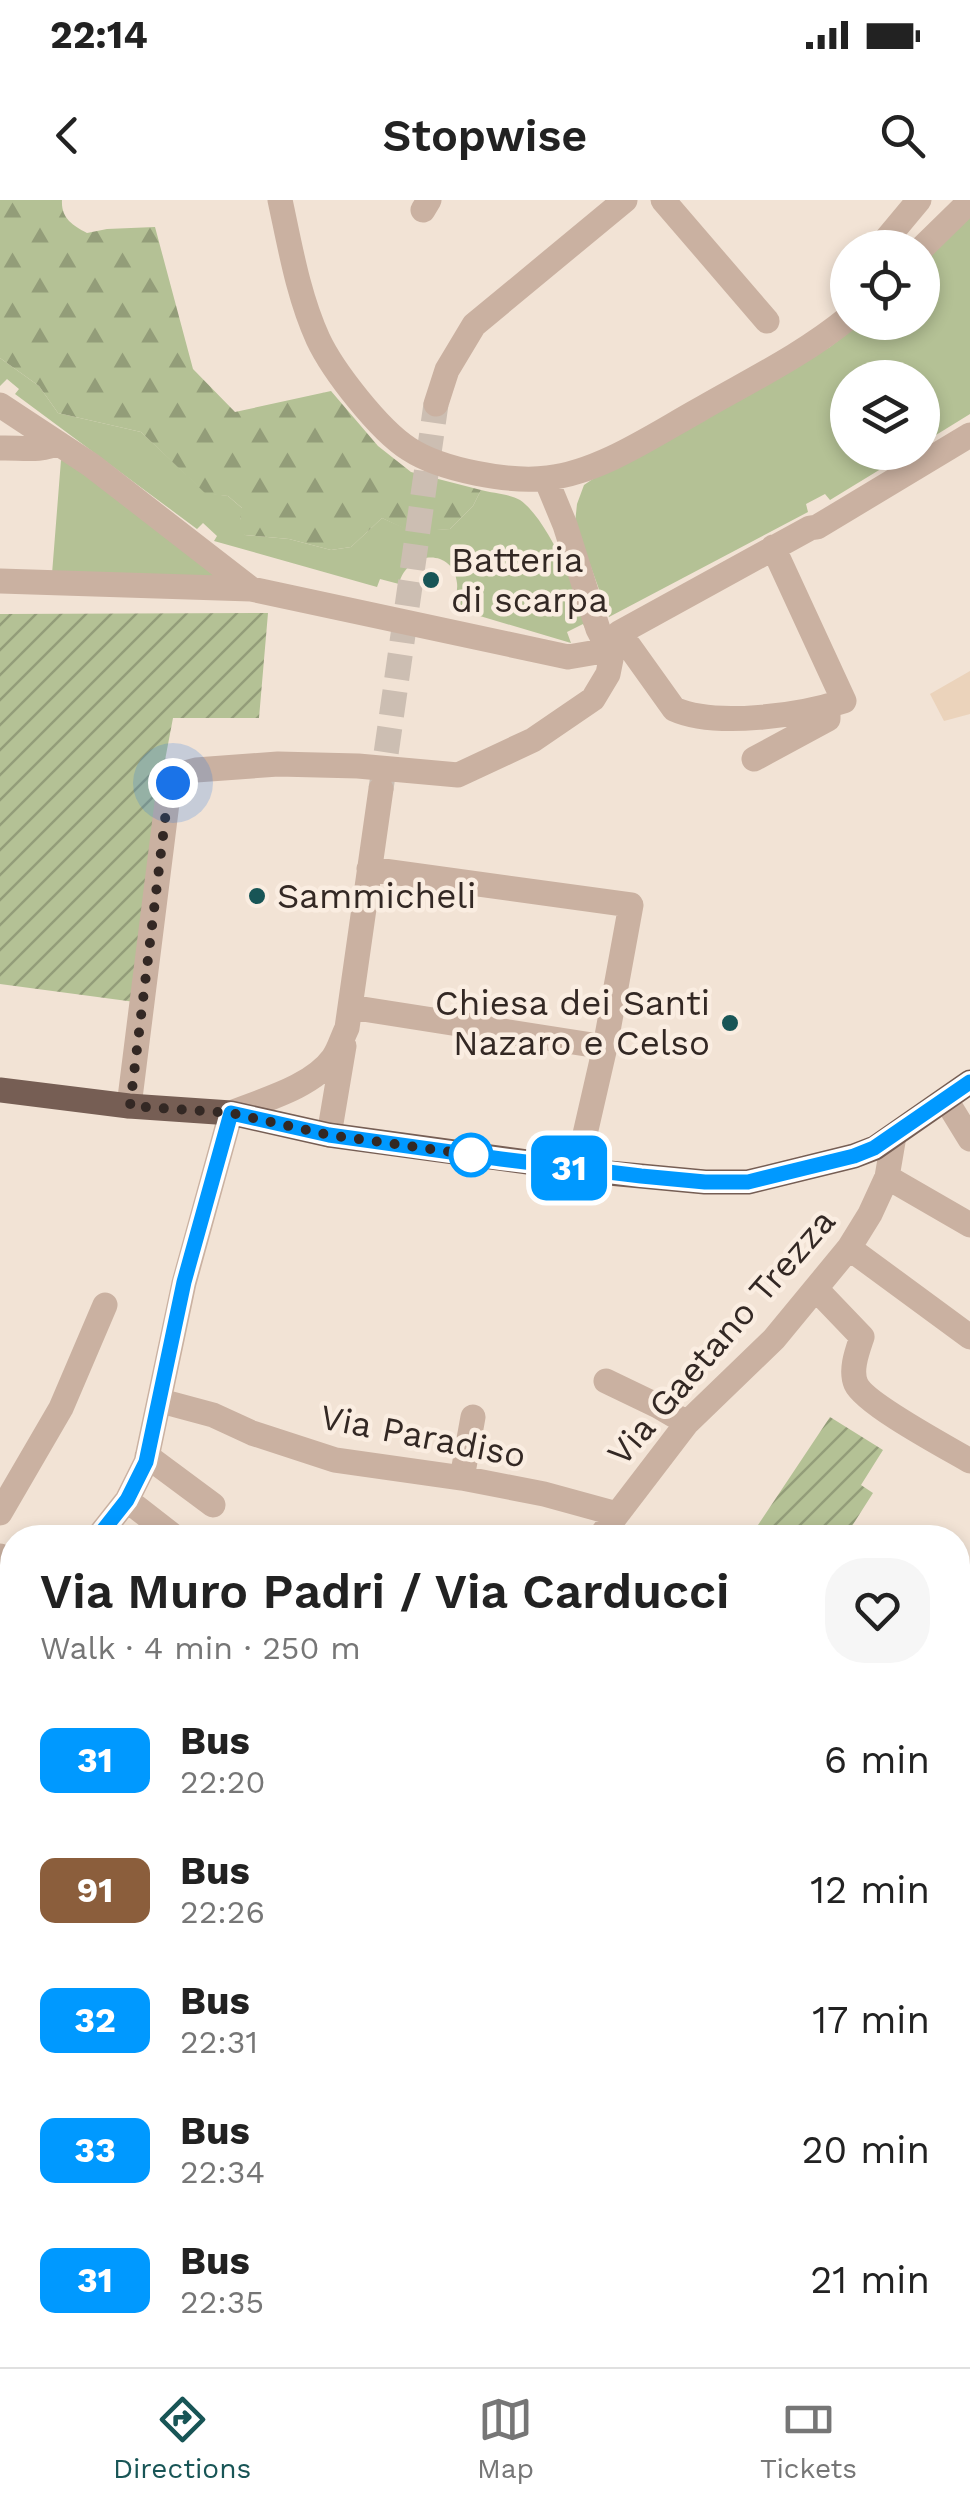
<!DOCTYPE html>
<meta charset="utf-8">
<style>
:root{--surface:#fff;--page:#f6f6f6;--text:#222;--muted:#767676;--line:#e0e0e0;--accent:#185556}
body{margin:0;font-family:"Work Sans",sans-serif;background:var(--page);color:var(--text);height:100vh;display:flex;flex-direction:column;font-size:38px;white-space:nowrap}
*{box-sizing:border-box;margin:0}
p{font-size:32px;color:var(--muted)}
.icon{flex:none;width:55px;height:55px;fill:none;stroke:currentColor;stroke-width:2;stroke-linecap:round;stroke-linejoin:round}
.map{position:relative;flex:1;overflow:hidden}
.side{position:absolute;left:0px;top:1325px;width:970px;height:842px;display:flex;flex-direction:column;background:var(--surface);border-radius:40px 40px 0 0;box-shadow:0 5px 15px #0003}
.side>*{flex:none}
.badge{padding:0 20px;border-radius:15px;font-size:35px;line-height:65px}
.controls{position:absolute;left:830px;top:30px;display:grid;gap:20px}
.controls a{display:grid;place-items:center;width:110px;height:110px;border-radius:50%;background:var(--surface);box-shadow:0 5px 15px #0003;font-size:50px}
.you{position:absolute;width:50px;height:50px;margin:-25px;border:8px solid #fff;border-radius:50%;background:#1a73e8;box-shadow:0 0 0 15px #1a73e833}
.map>.badge{position:absolute;translate:-50% -50%;box-shadow:0 0 0 5px #fff}
.round{display:grid;place-items:center;flex:none;width:105px;height:105px;border-radius:40px;background:var(--page)}
.headline{display:flex;align-items:center;justify-content:space-between;height:170px;padding:0 40px}
h1{font-size:48px;font-weight:600;line-height:75px}
ul{padding:0;list-style:none}
li{display:flex;align-items:center;gap:30px;height:130px;padding:0 40px}
li div{flex:1}
li b{display:block;font-size:38px}
li em{font-style:normal}
li .badge{min-width:110px;font-weight:700;text-align:center}
.status{display:flex;justify-content:space-between;align-items:center;height:70px;padding:0 50px;background:var(--surface);direction:ltr}
.status svg{height:28px;fill:currentColor}
header{display:flex;justify-content:space-between;align-items:center;height:130px;padding:0 40px;background:var(--surface);font-size:45px;font-weight:600}
.tabs{display:flex;justify-content:space-around;align-items:center;height:140px;border-top:2px solid var(--line);background:var(--surface);font-size:28px;color:var(--muted)}
.tabs a{display:grid;justify-items:center;gap:5px}
.tabs .on{color:var(--accent)}
.map>svg:first-child{display:block}
.green{fill:#b4c195}
.forest{fill:url(#forest-firs)}
.garden{fill:url(#garden-furrows)}
.plaza{fill:#ebd3bb}
.water{fill:url(#water-ripples)}
.lines{fill:none;stroke-linecap:round;stroke-linejoin:round}
.minor-tunnel{stroke:#ccbeb2;stroke-width:25;stroke-dasharray:25 12;stroke-linecap:butt}
.minor{stroke:#cab1a1;stroke-width:25}
.major{stroke:#765e54;stroke-width:25}
.line-casing{stroke:#fff;stroke-width:22}
.line{stroke:#09f;stroke-width:15}
.walk{stroke:#332824;stroke-width:10;stroke-dasharray:0 18}
.poi-dot{fill:#185556;stroke:#faede1;stroke-width:4}
.stop-dot{fill:#fff;stroke:#09f;stroke-width:5}
.labels{text-anchor:middle;stroke-width:9;stroke-linejoin:round;paint-order:stroke}
.poi-label{font-size:35px;fill:#332824;stroke:#faede1;text-anchor:start}
.street-label{font-size:35px;fill:#332824;stroke:#faede1}
</style>
<div class="status"><b>22:14</b><svg viewBox="0 0 49 12"><path d="M0 12V9h3v3zM5 12V6h3v6zM10 12V3h3v9zM15 12V0h3v12zM26 1h20v11H26zM47 4h2v5h-2z"/></svg></div>
<header><svg class="icon" aria-label="back" viewBox="0 0 24 24"><path d="M15 5l-7 7 7 7"/></svg>Stopwise<svg class="icon" aria-label="search" viewBox="0 0 24 24"><circle cx="10" cy="10" r="6"/><path d="M15 15l6 6"/></svg></header>
<div class="map">
<svg width="970" height="2167" viewBox="0 0 970 2167">
<defs>
<pattern id="forest-firs" width="22" height="20" patternUnits="userSpaceOnUse" patternTransform="scale(2.5)"><rect width="22" height="20" fill="#b4c195"/><path d="M5 1l3.5 6h-7zM16 11l3.5 6h-7z" fill="#939d79"/></pattern>
<pattern id="garden-furrows" width="10" height="10" patternUnits="userSpaceOnUse" patternTransform="scale(2.5)"><rect width="10" height="10" fill="#b4c195"/><path d="M-1 1l2-2M0 10L10 0M9 11l2-2" fill="none" stroke="#939d79"/></pattern>
<pattern id="water-ripples" width="26" height="14" patternUnits="userSpaceOnUse" patternTransform="scale(2.5)"><rect width="26" height="14" fill="#73b0af"/><path d="M2 4q2-2 4 0t4 0M15 11q2-2 4 0t4 0" fill="none" stroke="#5f8f8e"/></pattern>
</defs>
<rect width="100%" height="100%" fill="#f2e3d5"/>
<path class="green" d="M970,15V214L923,243L922,178H848V252L907,253L830,300L825,294L806,304L808,312L609,417L575,323L577,304L584,285L609,268L830,147L860,123L922,122L923,64Z
M0,158L39,186L58,213L141,232L206,293L228,296L243,309L240,320L245,335L289,339L331,350L351,347L382,318L411,331L450,329L473,306L481,290C492,293 510,294 520,300C550,321 578,397 593,432L588,434L583,424L567,432L571,443L453,408C455,400 458,391 457,383C453,347 407,351 399,384L380,379L377,387L214,341L217,336L203,323L197,329L15,194L19,189L7,179L0,186Z
M61,260L76,263L226,379L52,374Z"/>
<path class="forest" d="M0,0H62C61,18 72,25 87,33L107,29L155,27L193,169L235,212L331,191L378,246L411,272L481,290L473,306L450,329L411,332L382,318L351,347L331,350L289,339L245,335L234,328L240,320L242,308L228,296L206,294L141,232L58,213L39,186L0,158Z"/>
<path class="garden" d="M268,413L259,518H173L162,576L135,802L0,784V414Z
M830,1217L883,1250L861,1285L873,1293L845,1337H750Z"/>
<path class="plaza" d="M970,471V514L944,521L930,494Z"/>
<path class="water" d="M0,2039L12,2050V2155H138L152,2167H0Z"/>
<g class="lines">
<path class="minor-tunnel" d="M381,589L436,204"/>
<path class="minor" d="M280,0C290,46 298,95 318,139C333,171 379,230 409,249C441,270 510,283 548,278C600,272 654,235 699,210C749,181 803,155 848,118
M663,0L767,121
M423,10L429,0
M879,48L919,0
M922,48L970,1
M436,204L447,170L474,125L625,0
M0,205L91,265L251,389L568,457L609,450L611,459L608,474L593,499L533,540L458,575L358,566L278,564L196,570L181,574L173,583L167,603L129,906
M0,248C18,247 42,252 57,243
M546,279L565,325L598,429L609,450
M0,381L251,389
M609,450L629,446L674,509C716,528 802,515 844,501L773,347
M609,450L619,433L810,328L817,327L970,235
M754,559L828,519V506
M369,669L631,705L605,847L577,969
M350,807L605,847
M946,900L970,939
M329,935L344,846
M887,977L970,1025
M849,1048L970,1137
M816,1089L862,1137C857,1152 850,1170 856,1184C865,1204 948,1248 970,1261
M606,1181L658,1206L687,1223
M161,1201L213,1215L252,1233L335,1260L462,1278L544,1294L617,1314
M147,1256L213,1305
M462,1278L473,1217
M127,1300L176,1338
M0,1313L61,1208L105,1105
M97,1338L127,1300L146,1262L184,1083L231,913C263,900 312,887 333,858C339,850 342,838 347,828L381,589
M599,1338L687,1223L774,1139L849,1048L870,1014L887,977L894,936
M0,1356L12,1367
M958,1404L970,1385
M0,1427L12,1417
M0,1511L12,1527
M0,1552L12,1546
M958,1738L970,1745
M958,1814L970,1791
M0,1875L12,1897
M0,2013L12,2024
M175,2155L187,2167
M363,2155L371,2167
M598,2155L610,2167
M796,2155L813,2167
M493,2167L505,2155
M769,2167L777,2155"/>
<path class="major" d="M0,890L129,906L231,913L329,935L609,973L705,982H748L854,956L875,948L970,882
M0,1686L12,1712
M219,2155L225,2167"/>
</g>
<g class="lines">
<defs>
<path id="line" d="M97,1338L127,1300L146,1262L184,1082L231,913L329,935L501,959L641,976L705,982H748L854,956L874,948L970,882"/>
</defs>
<use href="#line" class="line-casing"/>
<use href="#line" class="line"/>
<path class="walk" d="M173,583L167,603L130,906L231,913L329,935L474,955H471"/>
</g>
<g class="poi-dot">
<circle cx="431" cy="380" r="10"/>
<circle cx="257" cy="696" r="10"/>
<circle cx="730" cy="823" r="10"/>
</g>
<circle class="stop-dot" cx="471" cy="955" r="20"/>
<g class="labels">
<g class="poi-label">
<text x="451" y="372">Batteria<tspan x="451" dy="40">di scarpa</tspan></text>
<text x="277" y="708">Sammicheli</text>
<text x="710" y="815" text-anchor="end">Chiesa dei Santi<tspan x="710" dy="40">Nazaro e Celso</tspan></text>
</g>
<g class="street-label">
<text transform="translate(721 1137) rotate(-49)" y="12">Via Gaetano Trezza</text>
<text transform="translate(423 1236) rotate(11)" y="12">Via Paradiso</text>
</g>
</g>
</svg>
<div class="controls">
<a><svg class="icon" aria-label="locate" viewBox="0 0 24 24"><circle cx="12" cy="12" r="6"/><path d="M12 2v4M12 18v4M2 12h4M18 12h4"/></svg></a>
<a><svg class="icon" aria-label="layers" viewBox="0 0 24 24"><path d="M12 4l9 5-9 5-9-5zM3 14l9 5 9-5"/></svg></a>
</div>
<div class="you" style="left:173px;top:583px"></div>
<b class="badge" style="left:569px;top:968px;background:#09f;color:#fff">31</b>
<section class="side">
<div class="headline"><div><h1>Via Muro Padri / Via Carducci</h1><p>Walk · 4 min · 250 m</p></div><a class="round"><svg class="icon" aria-label="heart" viewBox="0 0 24 24"><path d="M12 20l-8-8c-3-5 5-10 8-4 3-6 11-1 8 4z"/></svg></a></div>
<ul>
<li><span class="badge" style="background:#09f;color:#fff">31</span><div><b>Bus</b><p>22:20</p></div><em>6 min</em></li>
<li><span class="badge" style="background:#8b5e3c;color:#fff">91</span><div><b>Bus</b><p>22:26</p></div><em>12 min</em></li>
<li><span class="badge" style="background:#09f;color:#fff">32</span><div><b>Bus</b><p>22:31</p></div><em>17 min</em></li>
<li><span class="badge" style="background:#09f;color:#fff">33</span><div><b>Bus</b><p>22:34</p></div><em>20 min</em></li>
<li><span class="badge" style="background:#09f;color:#fff">31</span><div><b>Bus</b><p>22:35</p></div><em>21 min</em></li>
</ul>
</section>
</div>
<nav class="tabs">
<a class="on"><svg class="icon" aria-label="directions" viewBox="0 0 24 24"><path d="M12 3l9 9-9 9-9-9zM9 14v-3h6M13 9l2 2-2 2"/></svg>Directions</a>
<a><svg class="icon" aria-label="map" viewBox="0 0 24 24"><path d="M3 6l6-2 6 2 6-2v14l-6 2-6-2-6 2zM9 4v14M15 6v14"/></svg>Map</a>
<a><svg class="icon" aria-label="tickets" viewBox="0 0 24 24"><path d="M3 7h18v10H3zM15 7v10"/></svg>Tickets</a>
</nav>
